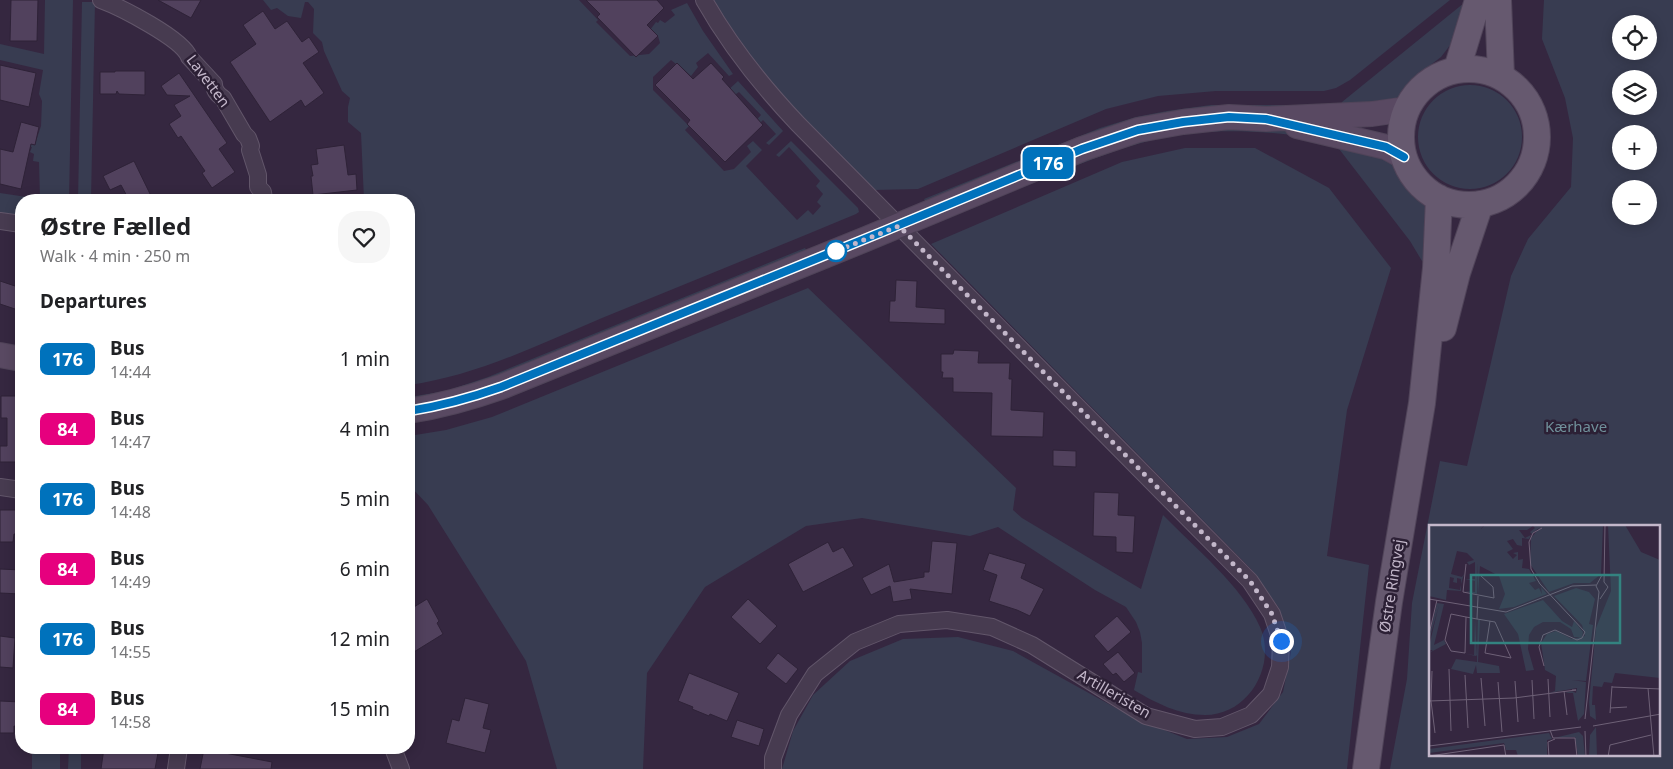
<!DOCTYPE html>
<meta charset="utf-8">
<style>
:root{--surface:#fff;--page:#f6f6f6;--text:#202124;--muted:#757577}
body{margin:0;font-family:"Noto Sans",sans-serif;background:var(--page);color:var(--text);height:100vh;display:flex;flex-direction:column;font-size:19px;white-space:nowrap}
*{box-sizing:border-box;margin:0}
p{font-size:16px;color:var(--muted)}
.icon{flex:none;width:28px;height:28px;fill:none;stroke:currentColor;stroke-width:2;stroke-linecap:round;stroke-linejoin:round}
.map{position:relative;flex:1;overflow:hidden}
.drawer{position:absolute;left:15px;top:194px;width:400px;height:560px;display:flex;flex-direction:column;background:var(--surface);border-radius:20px;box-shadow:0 2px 12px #0003}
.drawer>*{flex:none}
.badge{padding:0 10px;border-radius:8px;font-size:18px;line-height:32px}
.controls{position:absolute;left:1612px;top:15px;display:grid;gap:10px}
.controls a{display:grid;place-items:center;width:45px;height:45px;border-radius:50%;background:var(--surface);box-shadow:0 2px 12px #0003;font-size:25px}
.you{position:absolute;width:25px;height:25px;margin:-12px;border:4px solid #fff;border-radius:50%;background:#1a73e8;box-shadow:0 0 0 8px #1a73e833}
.map>.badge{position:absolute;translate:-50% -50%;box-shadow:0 0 0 2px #fff}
h2{padding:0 25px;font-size:19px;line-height:45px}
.round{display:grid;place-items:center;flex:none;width:52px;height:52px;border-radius:20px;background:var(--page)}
.head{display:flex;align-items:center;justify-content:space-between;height:85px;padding:0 25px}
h1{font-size:24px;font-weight:700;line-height:38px}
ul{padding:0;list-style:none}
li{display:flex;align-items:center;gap:15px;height:70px;padding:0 25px}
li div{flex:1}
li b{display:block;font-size:19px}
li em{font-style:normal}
li .badge{min-width:55px;font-weight:700;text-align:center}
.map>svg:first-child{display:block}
.green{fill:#383c51;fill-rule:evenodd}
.building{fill:#51415d;stroke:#2e2237}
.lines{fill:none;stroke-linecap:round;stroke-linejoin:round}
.street-casing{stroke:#62566a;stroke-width:18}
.secondary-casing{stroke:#504459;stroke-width:26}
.primary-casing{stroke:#504459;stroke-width:28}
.street{stroke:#473b50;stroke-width:16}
.secondary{stroke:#594962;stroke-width:24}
.primary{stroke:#66596f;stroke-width:26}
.line-casing{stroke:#fff;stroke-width:11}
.line{stroke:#0072bc;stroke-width:8}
.walk{stroke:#c3b7ca;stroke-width:5;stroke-dasharray:0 9}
.stop-dot{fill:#fff;stroke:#0072bc;stroke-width:2.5}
.labels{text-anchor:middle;stroke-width:5;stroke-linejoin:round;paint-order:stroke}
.street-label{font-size:15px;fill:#c3b7ca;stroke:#2c2035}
.park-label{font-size:15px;fill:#70909a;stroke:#2c2035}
.inset-road{fill:none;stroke:#6e6177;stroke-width:1}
.view{fill:#338380;fill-opacity:0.15;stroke:#338380;stroke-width:2.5}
.inset-edge{fill:none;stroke:#c3b7ca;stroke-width:2.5}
</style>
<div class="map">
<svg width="1673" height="769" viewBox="0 0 1673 769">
<rect width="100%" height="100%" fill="#352740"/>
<path class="green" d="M45,0H73L69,200H21V216L0,213V193L40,199L39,162L33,161L34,154L30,152L32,147L16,144V140L35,144L41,126L42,101L39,94L43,70L0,60V44L44,54Z
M263,0H579L598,20L596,22L630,56L649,54L660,43L658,36L650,30L656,22L658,23L660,20L665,23L675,15L671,10L687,3L703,31L733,74L729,76L708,53L696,63L698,67L691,76L677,63L676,64L671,60L653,77V90L689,126L685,130L724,171L734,169L751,152L747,146L753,141L762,150L746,166L797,220L808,210L813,215L821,206L817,202L823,194L816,186L820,181L789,147L779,157L776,155L791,141L858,208L859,212L856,214C772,249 687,283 602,318C540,344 476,376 409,385V200H364L361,133L348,122V107L350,98L342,91L324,51L322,42L313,33L314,9L308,2H305L301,18L288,16L277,8L271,10Z
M714,0H1450L1350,80L1336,88L1324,91H1216L1158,96L1106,109L918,189L873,190C815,132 754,73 714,0Z
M1544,0H1673V769H1390L1407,679L1412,603L1440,461L1467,466L1511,276L1528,239L1571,187L1573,138L1565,98L1542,39ZM1621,24H1649V51H1621ZM1621,79H1649V106H1621ZM1621,134H1649V161H1621ZM1621,189H1649V216H1621ZM1430,526H1659V755H1430Z
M82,2H95L91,200H78Z
M1464,3L1458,35L1441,57L1420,73L1399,96L1390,103L1340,108L1342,102Z
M738,81L783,131L769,145L766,143L776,134L763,120L754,129L751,126L761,115L739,92L730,98L725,93Z
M1418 137a52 52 0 1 1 104 0a52 52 0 1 1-104 0Z
M1211,105H1332L1212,109L926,202L924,199L1100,128L1136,117L1167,111Z
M1260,127L1292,132V135C1248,130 1203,129 1160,138C1121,147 1085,162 1048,177C1011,192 973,207 936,223L1115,146L1195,129Z
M1336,145L1375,149L1393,163L1406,185L1423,203L1428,211L1429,263L1422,261L1410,241Z
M1185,148H1255L1329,188L1391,268L1347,410L1327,556L1369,565L1347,769H782L793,731L813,695L850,661L903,639L958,637L1013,651L1134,718L1187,739L1227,737L1259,724L1283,692L1291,652L1279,608L1251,569L931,244L1122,162Z
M805,248L807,252L488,382L409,401V397L446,391L488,377Z
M808,288L1016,488L1013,510L1022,518L1141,589L1163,515C1194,547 1242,586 1260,627C1277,665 1249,715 1205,715C1179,715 1156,703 1134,690L1138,672L1142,673V643L1140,632L1136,622L1126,607L1095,590L998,527L970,536L862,518L806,526L705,587L647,673L643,769H557L526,661L428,505L409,485V436L446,430L492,417Z
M32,748H60V769H32Z
M69,748H81V769H68Z"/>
<path class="building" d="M11,0H38L37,41H10Z
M158,0H201L191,18Z
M586,0H657L664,8L647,25L658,36L636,57L597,17L600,14Z
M263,11L275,29L287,21L302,42L309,37L319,52L303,63L324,93L305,107L301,100L270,122L230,62L256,44L243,25Z
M677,63L693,79L711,63L724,77L722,79L763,125L725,162L687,124L690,120L655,85Z
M0,65L36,73L29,107L0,100Z
M115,71H145V95L119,94L117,91L116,94H100V72H115Z
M179,73L227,143L219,149L235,172L212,188L202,173L205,171L181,136L178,138L169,124L181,116L174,105L190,96L167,95L161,86Z
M21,122L39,127L35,145L31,144L21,189L0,184V149L13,152Z
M344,145L348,175L356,174L357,190L313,195L311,176H313L311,165L318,164L316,149Z
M134,161L153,200H129L121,185L110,190L103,176Z
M896,280L917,281L916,307L945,309V324L889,322L890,301H895Z
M0,281L21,288V311L0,304Z
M954,350L979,351L978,363H1010L1009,379H1012L1011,410L1044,412L1043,437L991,436L992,393L953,392V378H942L943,372H941V354H953Z
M1,396H21V454H16V462H0V446H7V418H1Z
M1053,450L1076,451V467L1053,466Z
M1094,492L1119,493L1118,515L1135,516L1133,553L1116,552V537L1093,536Z
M0,510H21V534H14L13,542H0Z
M932,541L957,543L952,594L910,589L912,599L893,602L890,586L871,595L862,578L889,564L894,582L924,577V572H929Z
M828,542L833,552L843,547L854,566L803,592L788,564Z
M989,553L1026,564L1021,578L1044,589L1030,616L1017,610L989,601L997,575L983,570Z
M0,569L21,570V594L0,593Z
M427,599L439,621L437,623L443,634L409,655V610Z
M748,599L777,626L760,644L731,617Z
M1117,616L1131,632L1108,652L1094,636Z
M0,636L15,638L13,668L0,667Z
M1118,652L1135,673L1124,682L1116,673L1113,675L1103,664Z
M778,653L798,669L786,684L766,668Z
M689,673L739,693L727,721L710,714L709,716L692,709L693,707L678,701Z
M465,698L489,704L483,728L491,730L485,753L446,743L452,719L459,721Z
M0,701L21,702V727L14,726V733H0Z
M737,720L764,729L759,746L731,737Z
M104,748H130L158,753L155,769H101Z
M204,749L272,762L271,769H200Z"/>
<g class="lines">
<defs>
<path id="street" d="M101,0C120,7 183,39 189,57L214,84C214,90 218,95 223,98L244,134L248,138L251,146L250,150L258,175V187L263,192L264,200
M704,0C730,46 762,86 798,124L1250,581L1272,614L1281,641L1280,667L1271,694L1251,715L1222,727L1195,729L1146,716L1032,645L992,627L947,620L899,624L855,642L815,674L789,715L773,758V769
M0,221L21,224
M0,487L21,490
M393,748L401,769
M176,769L179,748"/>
<path id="secondary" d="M1297,126L1386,147L1404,157
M0,355L21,359
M409,411C441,406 470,398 501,387L866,239L1082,149L1138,130L1183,122L1229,117L1266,119L1372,114L1407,109"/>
<path id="primary" d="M1498,0L1501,76
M1401 137a68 68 0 1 1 136 0a68 68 0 1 1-136 0Z
M1457,69L1478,0
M1443,328L1457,273L1480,204
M1366,769L1389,602L1422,403L1436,268L1439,198"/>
</defs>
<use href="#street" class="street-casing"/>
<use href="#secondary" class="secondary-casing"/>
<use href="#primary" class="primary-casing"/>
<use href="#street" class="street"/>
<use href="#secondary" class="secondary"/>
<use href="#primary" class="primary"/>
</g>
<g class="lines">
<defs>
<path id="line" d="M409,411C441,406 470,398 501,387L882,232L1082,149L1138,130L1183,122L1229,117L1266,119L1386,147L1404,157"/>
</defs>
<use href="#line" class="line-casing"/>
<use href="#line" class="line"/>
<path class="walk" d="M836,251L829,254L899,226L1250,581L1272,614L1281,641"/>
</g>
<circle class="stop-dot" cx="836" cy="251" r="10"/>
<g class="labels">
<g class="street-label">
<text transform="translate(208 81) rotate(53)" y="5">Lavetten</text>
<text transform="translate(1392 586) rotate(-81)" y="5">Østre Ringvej</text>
<text transform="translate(1114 694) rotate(30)" y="5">Artilleristen</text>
</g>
<g class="park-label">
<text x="1576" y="432">Kærhave</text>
</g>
</g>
<g transform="translate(1429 525)">
<rect width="231" height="231" fill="#352740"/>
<path d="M0,0H55L52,4L56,0H174L172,49L161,58H145L120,67L101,39L102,13L111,2L103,9L101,7L106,3L104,1L98,5H90L96,13L102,10L100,14L93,13V21L88,20L84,14L78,16L84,24L78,27L84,34L88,30L84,28L89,27V35L94,34L93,43L100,44L107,56L100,58L106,65L110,63L113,69L112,62L118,69L85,82L70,84L76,69L70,51L51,41L49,70V38L48,69L35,66L46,67V56L36,54H46V37L40,40L38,37L45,35L38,28L28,26L22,49L33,52L35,49L32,59V54L28,53V58L24,57L25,53L21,52L20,63L31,65L32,60V66L18,65L17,75L0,71ZM179,0H196L212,27L231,35V153L186,148L183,158L175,157L173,162L164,161L163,180H166L167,195L161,191L160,177L167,103L182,66ZM147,63L160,67L166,74L160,99L164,100L157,156L143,155L157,157L155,189L149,196L144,168H136L143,166L147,168L148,163L120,168L126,166L127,151L116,145L112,118L118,109L127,106L143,114L156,111L153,100L125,71ZM114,75L133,96L143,102L145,96L154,107L153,112H145L142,104L131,97H114L105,102L100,110L99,124L105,145L97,146L89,109L75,89ZM8,78L15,79L5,120L15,115L17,119L0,128L4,125H0V121L10,80L0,116V112ZM46,95L48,130L49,95H51L49,137L70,141L71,148H48L47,140L44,149L22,144L27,134L48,137V130L47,131L37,129L45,130ZM167,202L168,231L160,232L161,210ZM150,207L154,211L156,231H149L146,212L125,213ZM120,208L123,214L118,215V231H89L87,225H77L75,218L0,228V224Z" fill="#383c51"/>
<path class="inset-road" d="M113,3L104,8L100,17L102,44L111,59L156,107L153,113L148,115L126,105L114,110L110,122L115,141M37,39L34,67L65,73L64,62L51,50M170,67L167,61L173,50M0,74L77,87L143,61L167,60M171,74L179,62L175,57L176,0M37,92L36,128L22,126L16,115L22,89L37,92L48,94L66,97L82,133L56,128L61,96M48,94L49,71M0,109L8,75M20,144L22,206M3,146L2,176L6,208M36,150L39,203M52,153L56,201M119,154L121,192M103,155L105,194M86,156L89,197M69,157L73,207M183,162L232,164M219,163L225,232M135,166L138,190M0,176L85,173L147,165H143M181,183L198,182M181,188L183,161M156,194L170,67M164,201L232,189M121,205L124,213H146L148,232M156,206L157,232M0,221L152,202M0,231L75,220L77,232M120,232L119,217L126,214M179,232L181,220L222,210"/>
<path class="view" d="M42,50H191V118H42Z"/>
<rect width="231" height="231" class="inset-edge"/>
</g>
</svg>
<div class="controls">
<a><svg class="icon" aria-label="locate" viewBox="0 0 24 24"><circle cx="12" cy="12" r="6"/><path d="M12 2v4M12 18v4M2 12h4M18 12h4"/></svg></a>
<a><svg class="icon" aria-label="layers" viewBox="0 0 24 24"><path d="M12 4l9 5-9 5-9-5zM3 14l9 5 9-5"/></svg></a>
<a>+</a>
<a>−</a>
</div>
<div class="you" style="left:1281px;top:641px"></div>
<b class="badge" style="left:1048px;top:163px;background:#0072bc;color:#fff">176</b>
<section class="drawer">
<div class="head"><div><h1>Østre Fælled</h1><p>Walk · 4 min · 250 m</p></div><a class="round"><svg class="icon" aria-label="heart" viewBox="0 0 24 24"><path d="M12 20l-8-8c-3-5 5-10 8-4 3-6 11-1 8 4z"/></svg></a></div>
<h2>Departures</h2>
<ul>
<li><span class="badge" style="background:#0072bc;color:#fff">176</span><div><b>Bus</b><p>14:44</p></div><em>1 min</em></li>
<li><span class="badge" style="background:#e6007e;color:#fff">84</span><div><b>Bus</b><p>14:47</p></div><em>4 min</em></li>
<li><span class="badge" style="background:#0072bc;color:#fff">176</span><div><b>Bus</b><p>14:48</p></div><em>5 min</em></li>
<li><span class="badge" style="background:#e6007e;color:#fff">84</span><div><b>Bus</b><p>14:49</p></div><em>6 min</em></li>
<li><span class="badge" style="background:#0072bc;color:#fff">176</span><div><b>Bus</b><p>14:55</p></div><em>12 min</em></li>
<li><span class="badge" style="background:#e6007e;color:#fff">84</span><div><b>Bus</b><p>14:58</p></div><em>15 min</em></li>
</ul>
</section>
</div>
